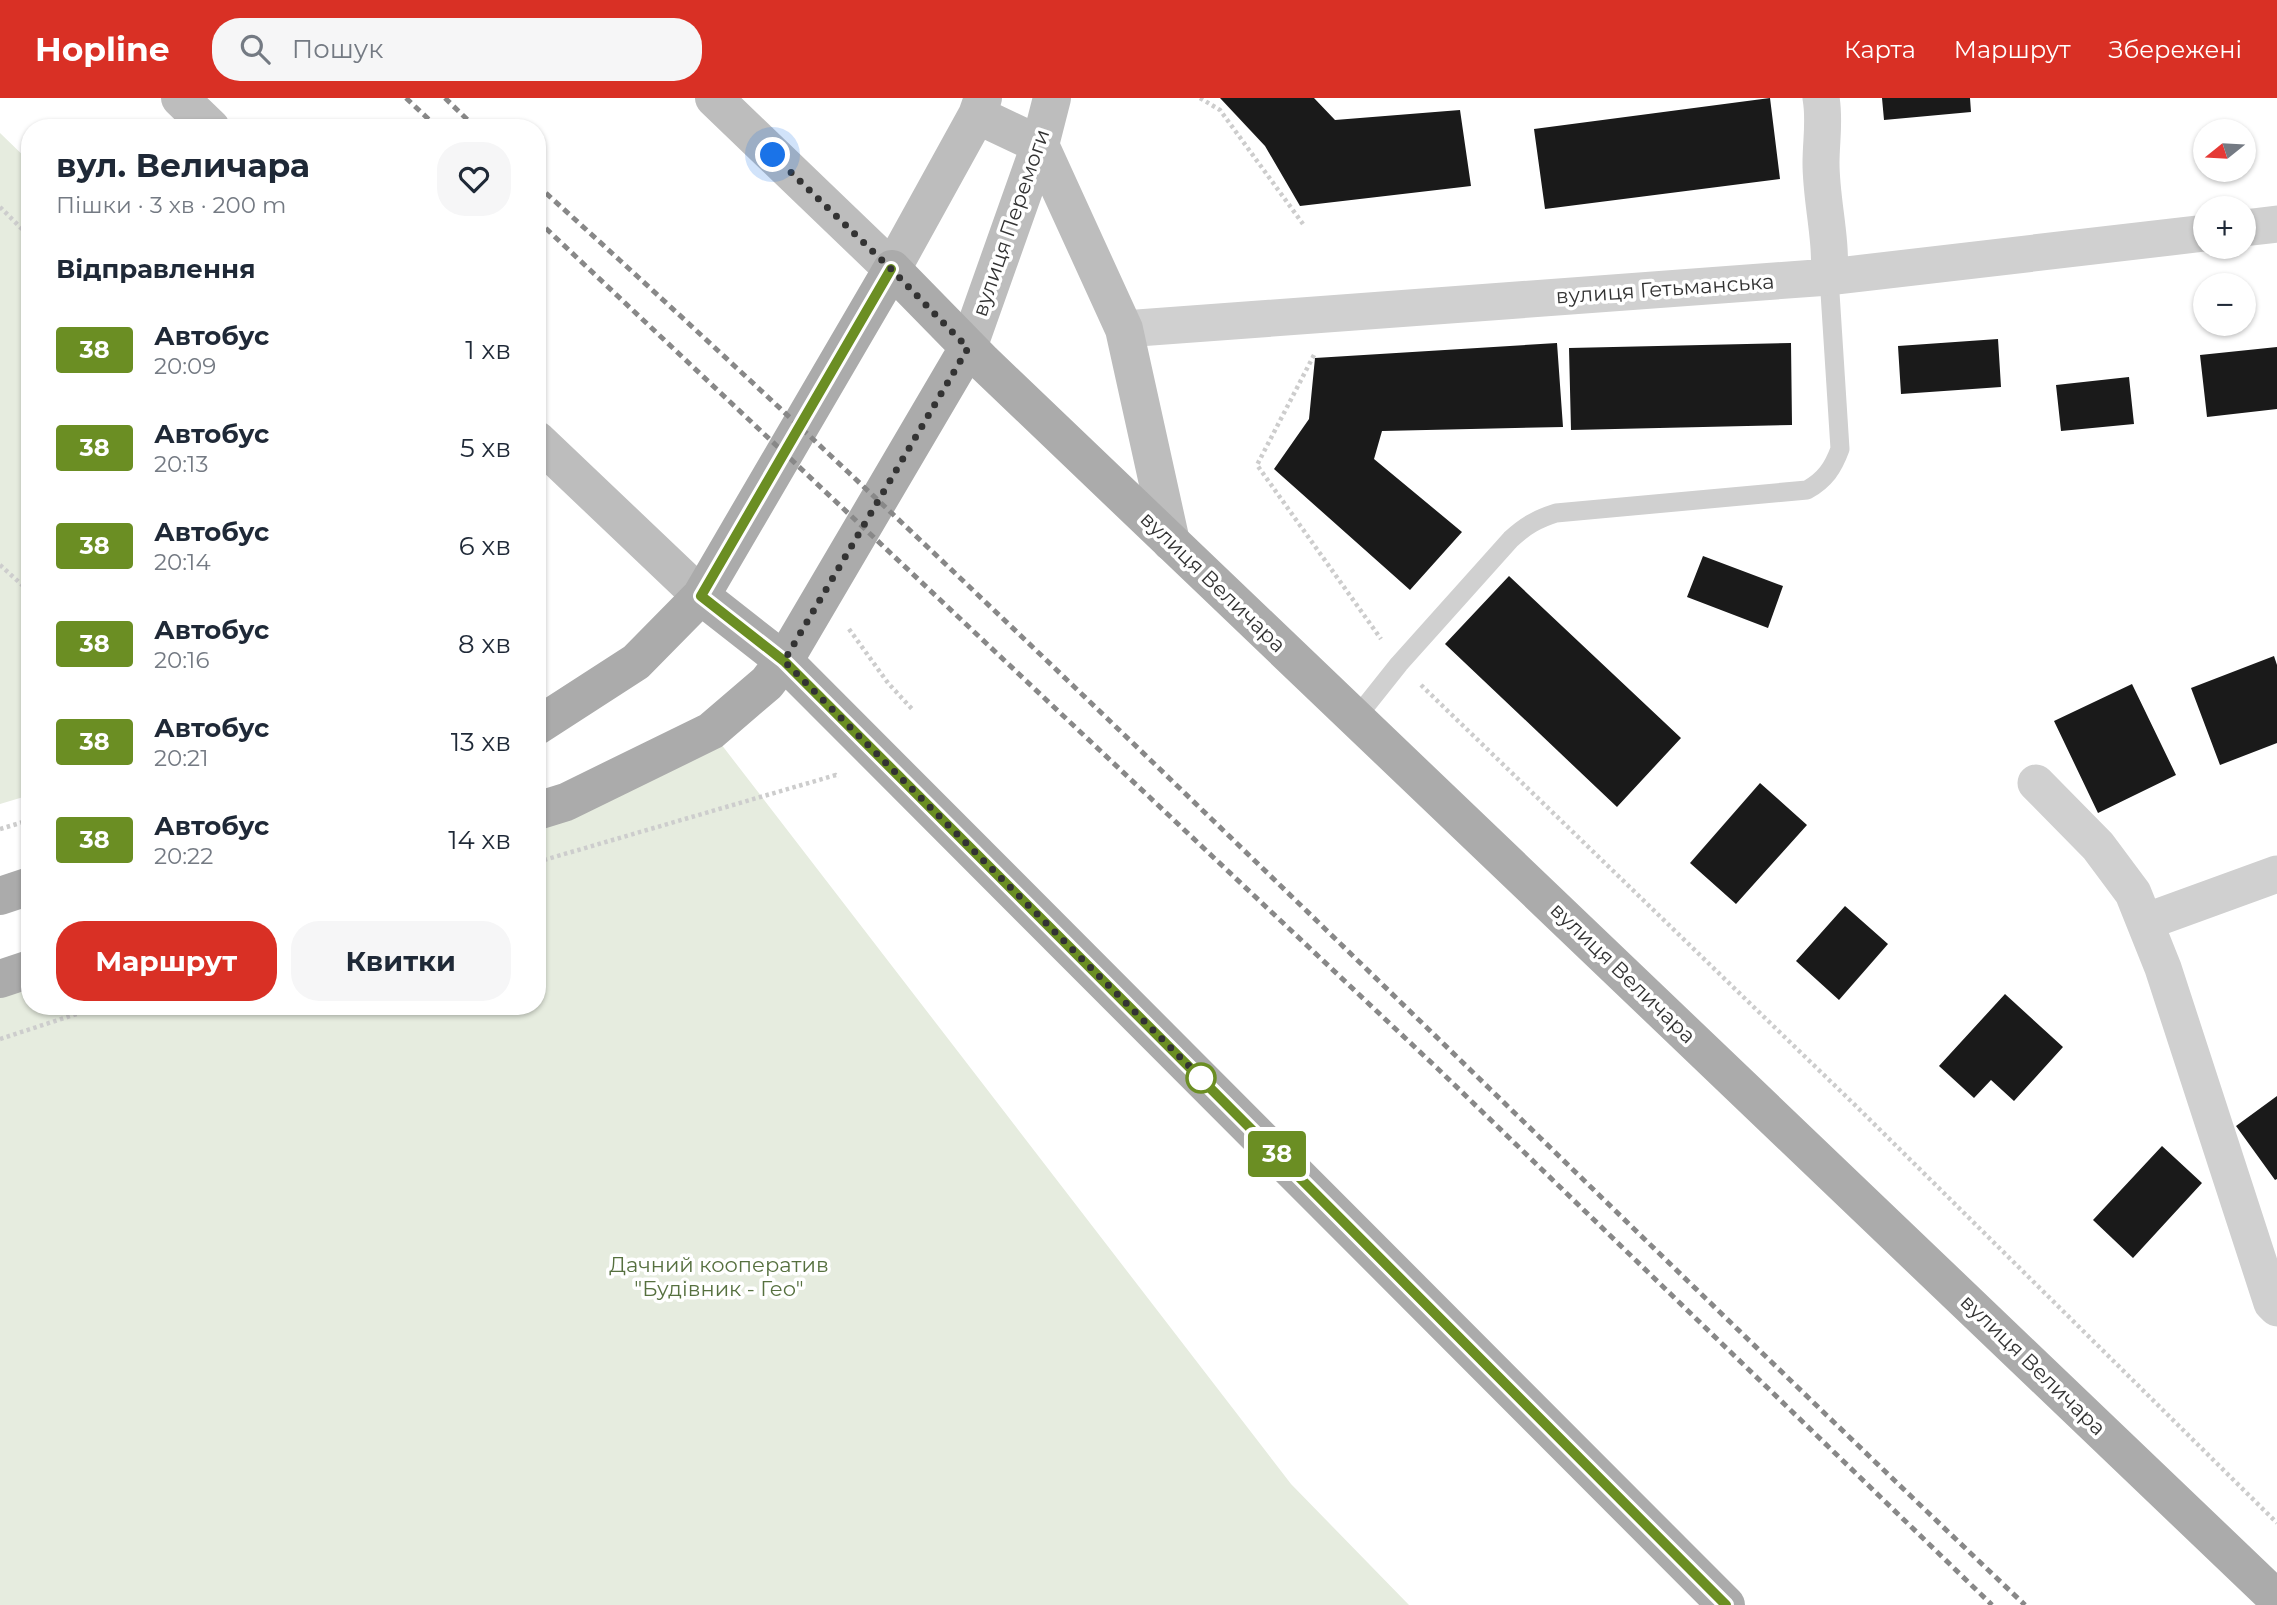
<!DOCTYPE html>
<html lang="uk">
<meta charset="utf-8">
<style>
:root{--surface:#fff;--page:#f6f6f7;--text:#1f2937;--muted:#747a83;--accent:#d93025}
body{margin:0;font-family:Montserrat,sans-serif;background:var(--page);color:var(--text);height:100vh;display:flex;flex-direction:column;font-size:26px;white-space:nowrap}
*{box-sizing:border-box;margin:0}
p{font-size:23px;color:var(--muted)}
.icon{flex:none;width:38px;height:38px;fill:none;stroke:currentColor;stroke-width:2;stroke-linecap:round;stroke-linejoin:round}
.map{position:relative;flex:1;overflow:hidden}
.details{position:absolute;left:21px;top:21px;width:525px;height:896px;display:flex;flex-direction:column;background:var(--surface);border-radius:28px;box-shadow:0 2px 5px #0004}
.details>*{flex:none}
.badge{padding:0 14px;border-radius:5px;font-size:24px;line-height:46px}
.needle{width:46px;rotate:252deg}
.tools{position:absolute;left:2193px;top:21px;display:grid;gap:14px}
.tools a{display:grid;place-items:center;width:63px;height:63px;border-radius:50%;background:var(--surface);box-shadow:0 2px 5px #0004;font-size:35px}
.you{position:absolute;width:35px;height:35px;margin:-18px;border:5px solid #fff;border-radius:50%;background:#1a73e8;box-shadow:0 0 0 10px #1a73e833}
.map>.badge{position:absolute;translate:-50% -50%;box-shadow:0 0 0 4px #fff}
h2{padding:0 35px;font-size:26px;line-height:63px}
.round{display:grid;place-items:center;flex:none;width:74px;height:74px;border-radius:28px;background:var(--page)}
.head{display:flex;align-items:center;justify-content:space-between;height:119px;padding:0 35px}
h1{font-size:33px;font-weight:700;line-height:52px}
.cta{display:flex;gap:14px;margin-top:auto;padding:14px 35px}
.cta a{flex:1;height:80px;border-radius:28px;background:var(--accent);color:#fff;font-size:28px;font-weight:700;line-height:80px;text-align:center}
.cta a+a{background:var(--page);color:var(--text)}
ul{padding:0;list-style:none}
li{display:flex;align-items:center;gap:21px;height:98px;padding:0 35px}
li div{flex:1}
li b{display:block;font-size:26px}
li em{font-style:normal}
li .badge{min-width:77px;font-weight:700;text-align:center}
header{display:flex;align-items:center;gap:42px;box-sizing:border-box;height:98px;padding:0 35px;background:var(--accent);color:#fff}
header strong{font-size:33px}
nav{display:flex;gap:38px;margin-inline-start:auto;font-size:24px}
.search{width:490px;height:63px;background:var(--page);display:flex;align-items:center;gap:18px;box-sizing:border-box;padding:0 24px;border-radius:28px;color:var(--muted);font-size:26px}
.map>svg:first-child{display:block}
.green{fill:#e6ecdf}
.building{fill:#1a1a1a}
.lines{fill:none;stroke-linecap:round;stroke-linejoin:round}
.path{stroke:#cdcdcd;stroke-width:4.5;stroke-dasharray:3.5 3.5;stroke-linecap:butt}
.lane{stroke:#d0d0d0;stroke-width:19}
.street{stroke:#d0d0d0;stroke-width:37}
.secondary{stroke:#bdbdbd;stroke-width:38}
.primary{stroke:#ababab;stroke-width:38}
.rail{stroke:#888;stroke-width:5;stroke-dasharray:7 5;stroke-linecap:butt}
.line-casing{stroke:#fff;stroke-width:16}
.line{stroke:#6b8e23;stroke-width:10}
.walk{stroke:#333;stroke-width:7;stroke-dasharray:0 12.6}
.stop-dot{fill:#fff;stroke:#6b8e23;stroke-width:3.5}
.labels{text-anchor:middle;stroke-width:7;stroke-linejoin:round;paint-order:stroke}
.street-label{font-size:21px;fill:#333;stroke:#fff}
.park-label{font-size:21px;fill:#56703f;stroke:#fff}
</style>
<header>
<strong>Hopline</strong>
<div class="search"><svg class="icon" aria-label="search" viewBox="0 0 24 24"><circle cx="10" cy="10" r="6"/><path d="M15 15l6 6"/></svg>Пошук</div>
<nav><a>Карта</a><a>Маршрут</a><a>Збережені</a></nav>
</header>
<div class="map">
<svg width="2277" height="1507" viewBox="0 0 2277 1507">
<rect width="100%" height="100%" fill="#fff"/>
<path class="green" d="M0,35L30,64V697L0,706Z
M711,633L1291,1386L1409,1507H0V881L30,871V908H537V713Z"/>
<path class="building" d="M1220,0H1314L1335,22L1460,12L1471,88L1300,108L1265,48Z
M1770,0L1780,81L1545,111L1534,31Z
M1882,0H1970L1971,14L1884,22Z
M1998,241L2001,289L1901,296L1898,248Z
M1557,245L1563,329L1382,333L1374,361L1462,434L1410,492L1274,371L1309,321L1315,260Z
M1791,245L1792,327L1571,332L1569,250Z
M2277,249V311L2207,319L2200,257Z
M2129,279L2134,326L2061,333L2056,287Z
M1703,458L1783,488L1768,530L1687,499Z
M1509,478L1681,640L1617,709L1445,546Z
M2274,558L2277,567V645L2220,667L2191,590Z
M2132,586L2176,677L2098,715L2054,623Z
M1760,685L1807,727L1736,806L1690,765Z
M1845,808L1888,846L1839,902L1796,863Z
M2005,896L2063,949L2014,1003L1991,982L1974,1000L1939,968Z
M2277,998V1081L2275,1082L2236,1028Z
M2162,1048L2202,1085L2133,1160L2093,1122Z"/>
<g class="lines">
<path class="path" d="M1200,0L1220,12L1303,126
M0,109L30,139
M1314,257L1257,367L1381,541
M0,467L30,494
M849,531L888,585L912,611
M1421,587L1857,1009L2277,1425
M0,731L30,722
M537,764L836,677L839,679
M0,941L101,908"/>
<path class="lane" d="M1356,620L1399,566L1511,441C1525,428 1537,421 1556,415L1807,392C1825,382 1833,370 1840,351L1829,179"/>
<path class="street" d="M1821,0C1825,22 1821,43 1821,65C1821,103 1832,140 1829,179
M2244,130L2277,126
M1124,231L1829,179L2205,135
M2036,685L2098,748L2133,795L2163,870L2272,1205L2277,1210
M2145,824L2277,776"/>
<path class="secondary" d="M180,0L211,30
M714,0L892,171L977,17L983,0
M977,17L1040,47L1124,231L1171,444
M968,250L1040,47L1052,0
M537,342L701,498"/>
<path class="primary" d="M701,498L784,563L1726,1507
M537,628L636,564L701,498L892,171L983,264L2277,1501
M537,713L566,704L711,633L767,585L784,563L968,250
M0,798L30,788
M0,881L30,871"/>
<path class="rail" d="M406,0L438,30
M445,0L476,30
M537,87C1046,547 1528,1035 2025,1507
M537,122L1437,970L1992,1507"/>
</g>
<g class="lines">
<defs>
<path id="line" d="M891,171L701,498L784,563L1726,1507"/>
</defs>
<use href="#line" class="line-casing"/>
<use href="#line" class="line"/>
<path class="walk" d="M773,57L891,171L968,250L784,563L1201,980"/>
</g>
<circle class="stop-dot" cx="1201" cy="980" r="14"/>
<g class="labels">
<g class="street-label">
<text transform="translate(1011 125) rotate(-71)" y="7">вулиця Перемоги</text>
<text transform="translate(1665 191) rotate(-4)" y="7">вулиця Гетьманська</text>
<text transform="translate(1213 484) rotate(44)" y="7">вулиця Величара</text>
<text transform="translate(1623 875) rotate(44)" y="7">вулиця Величара</text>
<text transform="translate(2033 1267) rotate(44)" y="7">вулиця Величара</text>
</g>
<g class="park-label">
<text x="719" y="1174">Дачний кооператив<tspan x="719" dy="24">"Будівник - Гео"</tspan></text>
</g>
</g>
</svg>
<div class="tools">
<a><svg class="needle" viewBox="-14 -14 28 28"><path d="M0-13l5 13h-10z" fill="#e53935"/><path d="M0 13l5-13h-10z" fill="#747a83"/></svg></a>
<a>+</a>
<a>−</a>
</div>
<div class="you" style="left:773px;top:57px"></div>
<b class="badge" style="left:1277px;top:1056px;background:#6b8e23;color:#fff">38</b>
<section class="details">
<div class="head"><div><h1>вул. Величара</h1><p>Пішки · 3 хв · 200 m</p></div><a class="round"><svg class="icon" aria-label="heart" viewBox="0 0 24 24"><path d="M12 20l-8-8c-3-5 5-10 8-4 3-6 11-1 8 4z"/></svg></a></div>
<h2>Відправлення</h2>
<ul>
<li><span class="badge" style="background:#6b8e23;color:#fff">38</span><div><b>Автобус</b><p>20:09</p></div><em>1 хв</em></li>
<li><span class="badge" style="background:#6b8e23;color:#fff">38</span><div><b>Автобус</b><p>20:13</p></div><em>5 хв</em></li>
<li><span class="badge" style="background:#6b8e23;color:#fff">38</span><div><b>Автобус</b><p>20:14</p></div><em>6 хв</em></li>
<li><span class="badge" style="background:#6b8e23;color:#fff">38</span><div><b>Автобус</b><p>20:16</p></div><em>8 хв</em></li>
<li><span class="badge" style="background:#6b8e23;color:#fff">38</span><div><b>Автобус</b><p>20:21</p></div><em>13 хв</em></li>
<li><span class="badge" style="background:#6b8e23;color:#fff">38</span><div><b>Автобус</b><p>20:22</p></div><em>14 хв</em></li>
</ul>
<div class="cta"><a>Маршрут</a><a>Квитки</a></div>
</section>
</div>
